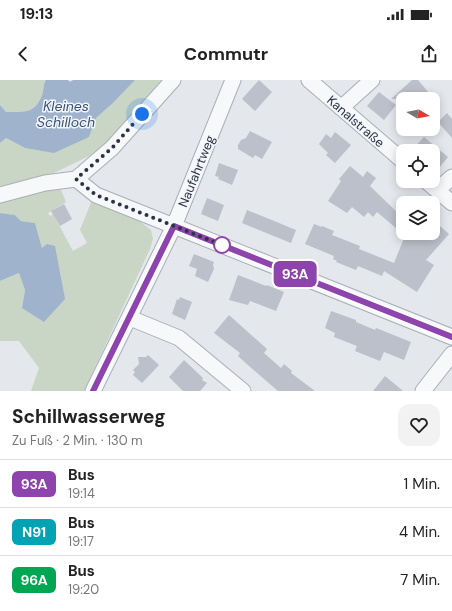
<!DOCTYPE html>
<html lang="de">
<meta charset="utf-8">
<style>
:root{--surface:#fff;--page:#f2f2f2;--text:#222;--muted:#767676;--line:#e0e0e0}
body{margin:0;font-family:"DM Sans",sans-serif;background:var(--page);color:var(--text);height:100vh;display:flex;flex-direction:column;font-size:15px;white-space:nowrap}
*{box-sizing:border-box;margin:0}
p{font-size:13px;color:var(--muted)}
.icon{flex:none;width:22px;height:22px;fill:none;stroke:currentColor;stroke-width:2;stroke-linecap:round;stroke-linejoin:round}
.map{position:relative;height:311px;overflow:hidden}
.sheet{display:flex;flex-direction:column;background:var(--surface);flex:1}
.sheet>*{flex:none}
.badge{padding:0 8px;border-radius:6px;font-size:14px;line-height:26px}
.needle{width:26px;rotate:100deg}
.fabs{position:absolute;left:396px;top:12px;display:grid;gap:8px}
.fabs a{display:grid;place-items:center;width:44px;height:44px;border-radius:8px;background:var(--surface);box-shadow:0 2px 10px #0003;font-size:20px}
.you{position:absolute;width:20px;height:20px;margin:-10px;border:3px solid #fff;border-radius:50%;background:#1a73e8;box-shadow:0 0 0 6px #1a73e833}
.map>.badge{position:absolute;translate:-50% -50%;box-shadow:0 0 0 2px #fff}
.round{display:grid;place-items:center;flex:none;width:42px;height:42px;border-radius:12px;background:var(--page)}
.head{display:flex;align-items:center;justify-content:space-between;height:68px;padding:0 12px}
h1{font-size:19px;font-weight:700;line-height:30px}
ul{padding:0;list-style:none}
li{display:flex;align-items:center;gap:12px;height:48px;padding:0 12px;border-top:1px solid var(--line)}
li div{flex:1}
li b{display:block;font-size:15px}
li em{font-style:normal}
li .badge{min-width:44px;font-weight:700;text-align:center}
.status{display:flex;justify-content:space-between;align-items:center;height:28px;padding:0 20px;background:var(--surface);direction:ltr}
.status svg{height:11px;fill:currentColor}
header{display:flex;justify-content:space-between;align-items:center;height:52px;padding:0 12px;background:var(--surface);font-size:18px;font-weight:700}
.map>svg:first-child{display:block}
.green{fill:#c9d6c5}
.water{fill:#9fb4cc}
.building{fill:#bbc0ca}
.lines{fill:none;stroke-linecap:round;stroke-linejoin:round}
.street-casing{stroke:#a9aeb7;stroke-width:17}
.street{stroke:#f7f8fa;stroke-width:15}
.line-casing{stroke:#fff;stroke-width:9}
.line{stroke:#8e44ad;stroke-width:6}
.walk{stroke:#2b3445;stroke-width:4;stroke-dasharray:0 7.2}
.stop-dot{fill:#fff;stroke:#8e44ad;stroke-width:2}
.labels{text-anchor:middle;stroke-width:3;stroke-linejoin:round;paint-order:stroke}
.street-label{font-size:13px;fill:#2b3445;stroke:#f4f6f9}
.water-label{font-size:14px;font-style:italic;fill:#34527a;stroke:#f4f6f9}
</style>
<div class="status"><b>19:13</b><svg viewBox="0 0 49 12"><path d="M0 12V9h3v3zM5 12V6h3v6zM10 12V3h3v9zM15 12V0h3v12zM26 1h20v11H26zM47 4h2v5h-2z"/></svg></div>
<header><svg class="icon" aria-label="back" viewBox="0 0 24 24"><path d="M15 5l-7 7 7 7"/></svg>Commutr<svg class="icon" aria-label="share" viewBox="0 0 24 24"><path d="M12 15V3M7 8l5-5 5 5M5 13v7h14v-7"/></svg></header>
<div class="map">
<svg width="452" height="311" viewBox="0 0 452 311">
<rect width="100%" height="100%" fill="#e4e7ec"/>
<path class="green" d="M0,0H46C43,4 44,10 42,15C35,34 24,32 6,32L0,25Z
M135,0H163L106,63L89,76L54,93L66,122L48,133L50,136L53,134L73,171L87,163L80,150L92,120L133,136L151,150L153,159L150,169L84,311H31L39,288L19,261H0V201L19,193L25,210L22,228L42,168L35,143L21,141L15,135L0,133V63L6,58L25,68L89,57L96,38L113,23Z"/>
<path class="water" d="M46,0H68L70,2L73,0H135L113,23L96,38L89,57L54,73L25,68L6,58L0,63V25L6,32C24,32 35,34 42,15C44,10 43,4 46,0Z
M0,133L15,135L21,141L35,143L42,168L47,164L55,166L65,219L44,242L22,228L25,210L19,193L0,201Z"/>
<path class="building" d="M259,0L272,12L255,31L242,19Z
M412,0H418L434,19H391Z
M379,12L396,25L384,40L367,26Z
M447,33L452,39V58L438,42Z
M250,51L272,62L262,79L255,75L253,78L238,69V65L241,60L246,58Z
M335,52L351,65L335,83L326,75L328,73L319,64L326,54L331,58Z
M424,57L448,77L439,88L433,83V71H411Z
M219,83L238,90L232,105L218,99L219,97L215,96Z
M350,86L363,97L367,91L376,98L370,106L403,138V154L377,132L373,137L368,132L364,137L352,127L347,133L328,121L341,101L339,99Z
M207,118L224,125L218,141L201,134Z
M64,124L72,139L60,146L51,131Z
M247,130L296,150L291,163L242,143Z
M433,140L449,154L426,180L434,185L417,212L384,191L382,196L358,186L356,190L336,182L337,181L333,179L334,176L305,164L314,144L322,147V146L334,151L332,155L360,166L359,169L394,183L406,153H433Z
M194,174L214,182L213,185L214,189L208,202L195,196L197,189L189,186Z
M238,195L266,206L267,205L284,212L276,231L250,221L248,225L229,220Z
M180,217L192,222L185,240L172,234L177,219L179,220Z
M331,231L356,240V242L375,250L376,248L411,262L404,280L384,272L380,281L355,271L357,266L334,257L335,253L325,248Z
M229,235L267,269L264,273L281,288L284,284L292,291L291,293L315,311H278L249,286L238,276L240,273L214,253Z
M148,275L159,285L142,303L133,295L135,292L133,290L139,284L138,277H146Z
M184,280L203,298L202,300L207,303L200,311H183L169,297Z
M385,296L403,311H373Z"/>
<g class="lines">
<defs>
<path id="street" d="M309,0L403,81
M341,28L372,0
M76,99L112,68L173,0
M426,101L452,123
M437,110L452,97
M0,115L45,103L76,99L96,115L452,257
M130,238L179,258L243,311
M93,311L174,146L233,0
M423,311L452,274"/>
</defs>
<use href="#street" class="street-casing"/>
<use href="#street" class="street"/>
</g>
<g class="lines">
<defs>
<path id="line" d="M93,311L174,146L452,257"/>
</defs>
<use href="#line" class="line-casing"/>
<use href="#line" class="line"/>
<path class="walk" d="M142,34L112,68L76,99L96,115L222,165"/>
</g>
<circle class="stop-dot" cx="222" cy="165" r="8"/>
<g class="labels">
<g class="street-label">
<text transform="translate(356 41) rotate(41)" y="5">Kanalstraße</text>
<text transform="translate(196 91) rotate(-68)" y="5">Naufahrtweg</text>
</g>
<g class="water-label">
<text x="66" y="31">Kleines<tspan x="66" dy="16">Schilloch</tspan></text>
</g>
</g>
</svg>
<div class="fabs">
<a><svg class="needle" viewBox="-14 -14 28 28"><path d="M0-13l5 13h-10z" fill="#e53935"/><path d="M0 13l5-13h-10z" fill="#767676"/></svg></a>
<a><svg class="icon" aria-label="locate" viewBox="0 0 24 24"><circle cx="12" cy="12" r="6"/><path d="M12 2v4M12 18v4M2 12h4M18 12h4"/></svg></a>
<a><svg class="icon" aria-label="layers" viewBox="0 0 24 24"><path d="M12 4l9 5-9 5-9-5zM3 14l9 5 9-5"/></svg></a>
</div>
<div class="you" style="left:142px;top:34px"></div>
<b class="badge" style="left:295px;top:194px;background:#8e44ad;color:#fff">93A</b>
</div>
<section class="sheet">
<div class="head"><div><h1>Schillwasserweg</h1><p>Zu Fuß · 2 Min. · 130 m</p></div><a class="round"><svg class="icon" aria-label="heart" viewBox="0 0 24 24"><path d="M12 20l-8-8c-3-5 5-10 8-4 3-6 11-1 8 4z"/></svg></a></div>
<ul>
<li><span class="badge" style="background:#8e44ad;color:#fff">93A</span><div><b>Bus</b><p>19:14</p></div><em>1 Min.</em></li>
<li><span class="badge" style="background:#00a3b4;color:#fff">N91</span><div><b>Bus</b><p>19:17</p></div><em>4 Min.</em></li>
<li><span class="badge" style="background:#00a651;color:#fff">96A</span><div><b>Bus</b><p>19:20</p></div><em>7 Min.</em></li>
</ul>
</section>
